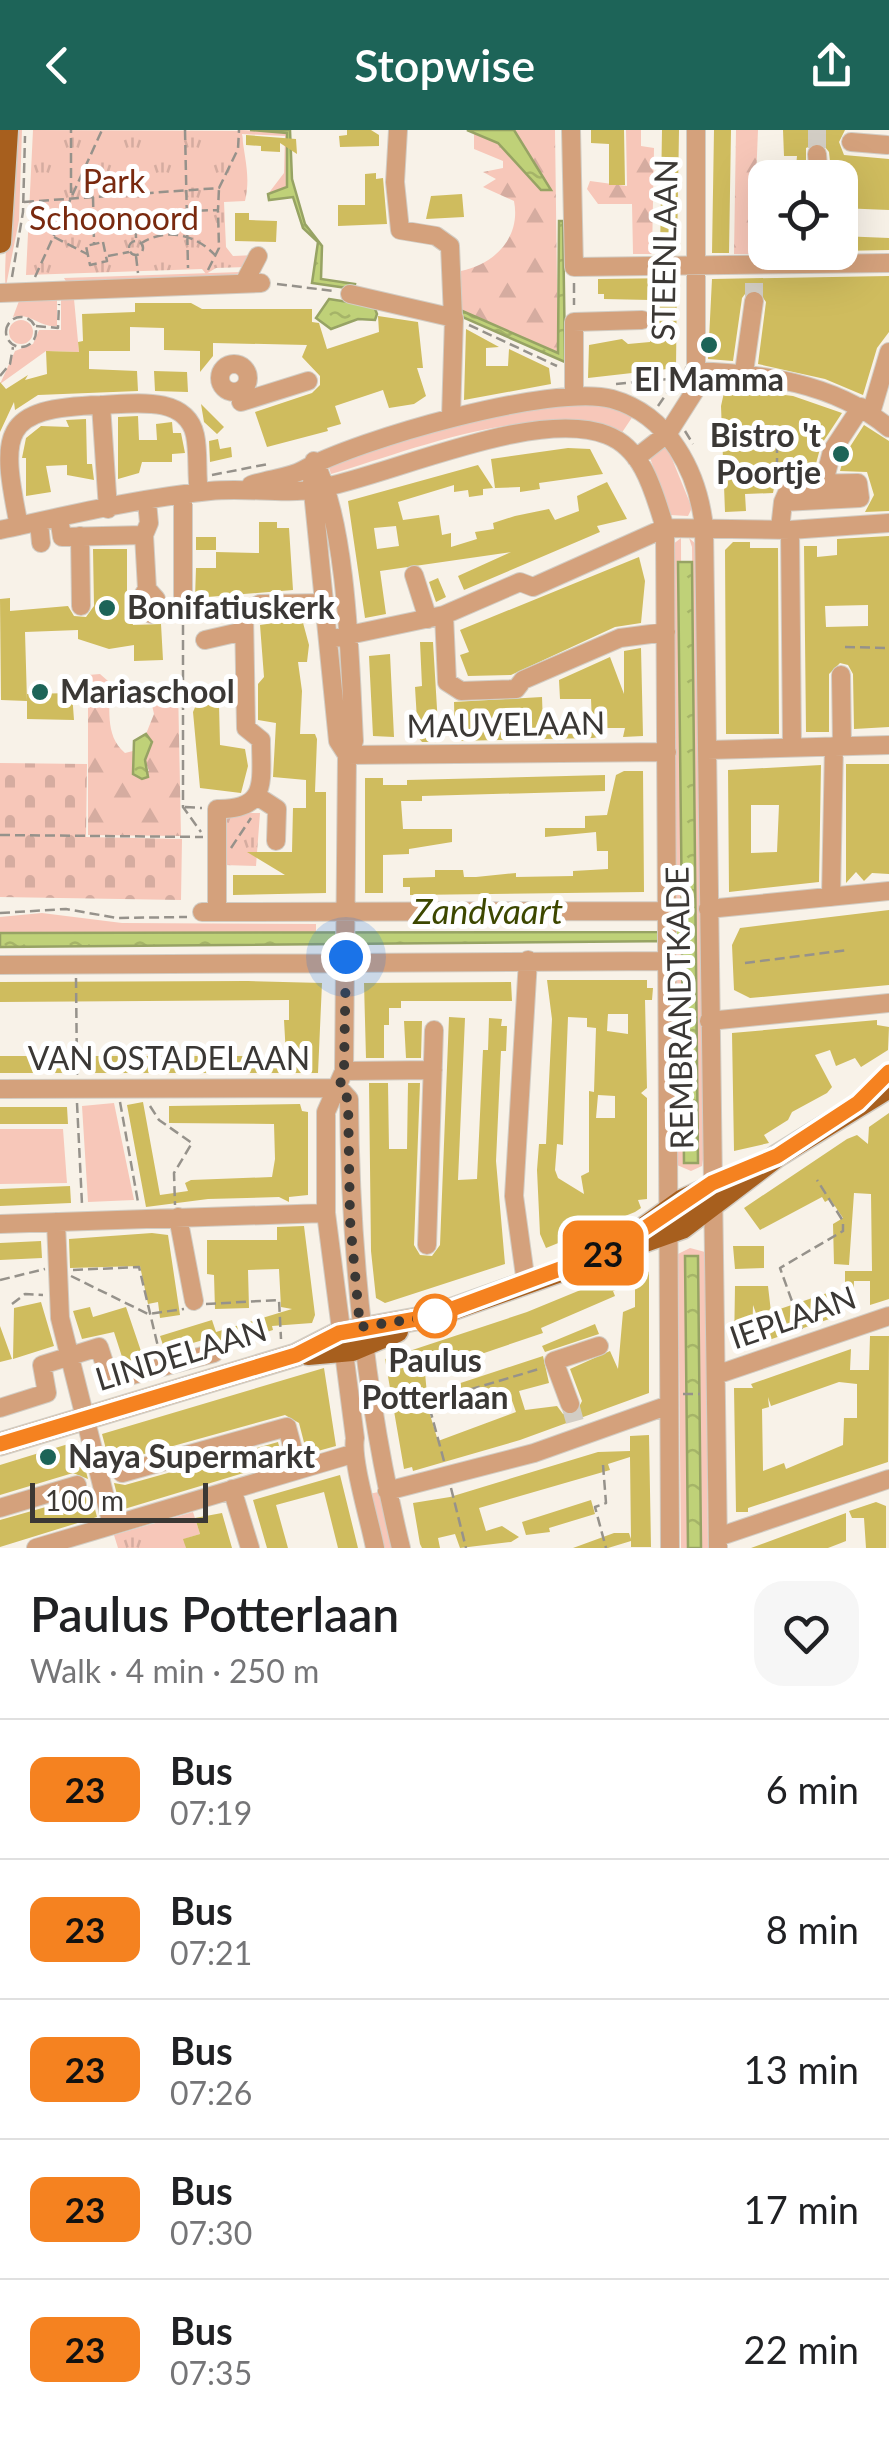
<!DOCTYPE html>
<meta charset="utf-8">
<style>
:root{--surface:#fff;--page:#f6f6f6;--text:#202124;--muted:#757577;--line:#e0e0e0;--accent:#1d6458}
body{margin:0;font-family:Lato,sans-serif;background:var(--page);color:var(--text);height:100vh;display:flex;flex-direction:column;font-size:38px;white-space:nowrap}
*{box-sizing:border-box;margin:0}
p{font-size:32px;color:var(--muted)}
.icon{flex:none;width:55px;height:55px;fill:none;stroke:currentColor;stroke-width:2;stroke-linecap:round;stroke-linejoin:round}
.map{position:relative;height:1418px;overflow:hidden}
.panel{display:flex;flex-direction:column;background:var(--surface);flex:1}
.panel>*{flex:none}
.badge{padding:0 20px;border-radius:15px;font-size:35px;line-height:65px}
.tools{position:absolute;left:748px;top:30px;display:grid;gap:20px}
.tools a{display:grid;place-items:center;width:110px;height:110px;border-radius:20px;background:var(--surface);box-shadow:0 10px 40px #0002;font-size:50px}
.scale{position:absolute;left:30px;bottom:25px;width:178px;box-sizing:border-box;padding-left:10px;border:5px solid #3b3835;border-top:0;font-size:28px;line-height:35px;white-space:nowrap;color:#3b3835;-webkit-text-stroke:8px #fff;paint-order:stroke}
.you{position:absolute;width:50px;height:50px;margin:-25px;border:8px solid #fff;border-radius:50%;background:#1a73e8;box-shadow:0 0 0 15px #1a73e833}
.map>.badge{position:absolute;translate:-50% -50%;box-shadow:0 0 0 5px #fff}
.round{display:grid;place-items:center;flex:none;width:105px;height:105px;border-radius:30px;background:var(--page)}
.headline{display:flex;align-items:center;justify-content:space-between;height:170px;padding:0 30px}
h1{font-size:48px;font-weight:600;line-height:75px}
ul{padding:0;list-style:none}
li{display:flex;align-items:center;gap:30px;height:140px;padding:0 30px;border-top:2px solid var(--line)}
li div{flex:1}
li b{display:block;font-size:38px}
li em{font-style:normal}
li .badge{min-width:110px;font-weight:700;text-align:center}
header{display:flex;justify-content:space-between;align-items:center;height:130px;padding:0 30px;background:var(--accent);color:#fff;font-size:45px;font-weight:600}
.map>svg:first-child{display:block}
.green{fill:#f7c7b9}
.forest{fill:url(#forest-firs)}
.cemetery{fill:url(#cemetery-stones)}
.park{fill:url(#park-tufts)}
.water{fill:url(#water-ripples);stroke:#97a364;stroke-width:2.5}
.building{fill:#cfbc5e;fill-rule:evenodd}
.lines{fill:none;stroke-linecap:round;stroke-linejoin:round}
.minor-tunnel{stroke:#d2cdc4;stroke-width:18;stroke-dasharray:18 9;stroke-linecap:butt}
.minor-casing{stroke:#d2cdc4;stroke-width:20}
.major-casing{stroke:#d2cdc4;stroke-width:25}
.path{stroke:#96928b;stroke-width:2.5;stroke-dasharray:10 5;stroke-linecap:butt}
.minor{stroke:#d4a17c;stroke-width:18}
.major{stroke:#a75f1e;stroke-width:22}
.line-casing{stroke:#fff;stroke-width:22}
.line{stroke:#f58220;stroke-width:15}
.walk{stroke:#3b3835;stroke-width:10;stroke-dasharray:0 18}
.poi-dot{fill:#1d6458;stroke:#fff;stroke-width:4}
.stop-dot{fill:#fff;stroke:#f58220;stroke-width:5}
.labels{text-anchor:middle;stroke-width:10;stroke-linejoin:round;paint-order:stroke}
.park-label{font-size:32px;fill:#79290f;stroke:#fff}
.street-label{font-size:32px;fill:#3b3835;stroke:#fff}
.poi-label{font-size:32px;font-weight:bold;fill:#3b3835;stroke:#fff;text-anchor:start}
.stop-label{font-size:32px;font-weight:bold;fill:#3b3835;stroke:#fff}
.water-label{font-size:35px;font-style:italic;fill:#3d4700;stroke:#fff}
</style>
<header><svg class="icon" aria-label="back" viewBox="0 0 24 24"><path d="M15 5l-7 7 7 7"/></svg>Stopwise<svg class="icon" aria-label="share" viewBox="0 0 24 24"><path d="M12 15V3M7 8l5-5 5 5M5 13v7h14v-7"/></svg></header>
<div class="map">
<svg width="889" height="1418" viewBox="0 0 889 1418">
<defs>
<pattern id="forest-firs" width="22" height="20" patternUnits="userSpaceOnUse" patternTransform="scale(2.5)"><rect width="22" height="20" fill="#f7c7b9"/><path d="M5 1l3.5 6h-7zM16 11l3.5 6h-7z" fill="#d5aca0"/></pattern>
<pattern id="cemetery-stones" width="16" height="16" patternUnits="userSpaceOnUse" patternTransform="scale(2.5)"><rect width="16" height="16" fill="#f7c7b9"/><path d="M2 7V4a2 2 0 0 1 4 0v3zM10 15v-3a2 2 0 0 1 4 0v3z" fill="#d5aca0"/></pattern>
<pattern id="park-tufts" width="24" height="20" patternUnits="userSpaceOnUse" patternTransform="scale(2.5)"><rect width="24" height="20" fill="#f7c7b9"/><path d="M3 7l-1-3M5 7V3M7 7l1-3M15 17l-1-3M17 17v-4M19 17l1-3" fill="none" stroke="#d5aca0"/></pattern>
<pattern id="water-ripples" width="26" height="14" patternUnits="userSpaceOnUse" patternTransform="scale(2.5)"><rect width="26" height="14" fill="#bfd178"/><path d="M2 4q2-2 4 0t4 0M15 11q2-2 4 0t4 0" fill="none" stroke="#a5b468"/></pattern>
</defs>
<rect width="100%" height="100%" fill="#f8f2e8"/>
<path class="green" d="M14,0H22L19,90L6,156C2,148 13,23 14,0Z
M240,0L286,3V58L268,64L284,43L285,6L242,4L243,13Z
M241,142L230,148L67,153L64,148Z
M74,169L79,222L46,221L0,254L15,221L33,214L39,200H61V170Z
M57,170V196C40,198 30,182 13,187L19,171Z
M9 202a12 12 0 1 1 24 0a12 12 0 1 1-24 0Z
M578,271L606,274L633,286L621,304C542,267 412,320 331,344L327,331L439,296Z
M666,314L692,378L688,386L670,385L649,325Z
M681,408L682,792L675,802L672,415Z
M689,408L697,415L704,1022L702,1036L691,1041L677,1035L674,1027L678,1026L675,812L682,823L684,1033L698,1032L692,417Z
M42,783L122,793L316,794V802L0,803V787Z
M114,973L134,1070L88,1072L82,976Z
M0,999H63L67,1053L0,1054Z
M690,1118L705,1122L708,1418H701L698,1127L686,1126L688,1418H681L678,1124Z
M383,1361L397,1418H383L369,1364Z"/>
<path class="forest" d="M514,0H555L558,229L459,182L461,141C496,134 521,106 514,71L483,57L496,49L483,42L503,38V31L474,19V2L498,13L517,29L541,60H550Z
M626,0H641V16L654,18L652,124H633L632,74H598L587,59L590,51L627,56Z
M736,0H758L753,124H734Z
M100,544L108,551C112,577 103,604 125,623L133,621V640L149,641L145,630L152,612L146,604L154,584L148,558L178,556L181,706L88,705V545Z"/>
<path class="cemetery" d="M0,633L87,634L86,707L182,709L181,770L0,767Z"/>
<path class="park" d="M33,0L251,1L242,4C244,27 251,46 245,71L224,72L226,117L233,126L256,125L247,137L216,138L206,144L202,139L26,145Z
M227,683H260L256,736L223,735L222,687Z
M193,1382L200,1404L184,1409L186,1418H118L114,1405Z"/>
<path class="water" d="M250,0H290L292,49L305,94L322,116L321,149L355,154L354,159L312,153L318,112L303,98L293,67L269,70L268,64L287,57V3Z
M467,0H514L551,60H541L498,13Z
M559,91H563L565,232L460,186V180L558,223Z
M329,169L374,176L377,184L375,190L358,189L331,199L316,188Z
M678,432H692L698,1033H684L682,823L675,811L0,817V803L675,802L682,792Z
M146,604L152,612L145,630L148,647L142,649L133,644L134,611Z
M685,1126H698L701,1418H688Z"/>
<path class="building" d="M347,0H371L379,5V16L340,17L339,6L347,5Z
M591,0H624L625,55H609V14L591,13Z
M662,0H679L677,123H660Z
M714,0H731L729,123H712Z
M783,0H845L839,12L844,25L889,29V80L840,78L845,42L831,41L829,22L821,12L806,18V48H795L797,26H784Z
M246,5L296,9L297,24L280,13V22L261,21V16L246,15Z
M376,43V49L383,48L387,94L338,96V75H365V44Z
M462,64L464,87L426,89L431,66Z
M235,83H249V90L277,91L276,112L235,111Z
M840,106L889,108V120L840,121Z
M889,146V202L877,218L863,265L825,249L758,234L766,172L757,159L748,160L742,168L733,231L708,229L712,149Z
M677,148L676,238L588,248L589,215L622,209L628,214L650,212L654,191L650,170L604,169V164H598V149Z
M135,173H191L202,179H312V192L319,193L327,219L379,202L378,186L418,192L423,238H417L426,266L414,274L389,278L383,260L335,276L341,294L327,298L328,301L267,317L255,282L312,263L320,255V246L302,227L307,215L213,213V226L200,242V221L164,220V198L130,197V221H89V239L137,241L138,261L38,265L15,280L14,272L0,302V252L6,259L28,245L25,250L47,244L46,221L79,222L78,212L83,211L82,184L135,182Z
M466,199L499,217L486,218V236H508L509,219L549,238L551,254L464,270Z
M154,241L187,242L188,262L155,261Z
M725,258L793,266L842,283L821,315L814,341L776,347L773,363L745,364L746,381L725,382L721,276Z
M201,274L224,297L217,304L204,292Z
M138,286L139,310H157L156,294L172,292L173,303H181L185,323L172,324V332H142L139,343L118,349V287Z
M86,289L87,334H92L94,350L67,345V335L46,336L51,362L26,366V328H22L26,308L41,296L69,297L66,290Z
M864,295L889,311V381L865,382L874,365L867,342L840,341L844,326Z
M218,309L220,319L231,317L232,327L210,332L209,311Z
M568,318L590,319L603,344L539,353L540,359L520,362V357L495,358L491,329Z
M478,335L493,358L483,359V365L469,367L468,360L454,362V355L398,372L403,390L439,385L442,405L451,403V417L477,409L475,402L494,399L493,393L515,386L549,379L555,390L579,381L577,366L607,352L627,389L597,396L600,402L464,460L458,446L511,422L380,441L386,484L365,488L348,371ZM396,396L399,416L377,419L374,398Z
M259,392H277V398H289L293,460L195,468L196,438H216V422L259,423Z
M889,406V597L854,599L853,544L848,535L840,533L829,544V602H806L804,416H817V427L837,425V409ZM868,475V496L826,497L825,476Z
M196,407H216V420H196Z
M733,412H750V418H778L779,604H726L725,420Z
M93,419H127V472L133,495L161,494L163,530L134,531V515L109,519L78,509V500L25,502L27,571L1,570L0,469L10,468V481L68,476L74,486L86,487L94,476Z
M639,427L645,451L641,493L615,497L511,545L468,546L460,525L469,522L460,500Z
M438,448L446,467L436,472L429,452Z
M302,489L309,515L307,532H298L302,561L300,604H315L317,609L315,662H326V763L233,765V745H285L247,722H292L293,678H306V650L273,647L276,593L258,590V554L264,547L260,495Z
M420,512H433L439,612H422L418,607L415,557L422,556Z
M641,518L643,606L623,607L625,598H603L604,606L593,608L455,611L454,572L542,567L543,595L592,594L591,569H560L559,550L610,527L624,564V521Z
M390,524L394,607L373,606L369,526Z
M72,563L74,590L27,589V564Z
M219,574L220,615L245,619L248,636L241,663L200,658L193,582L196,575Z
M846,634H889V744L872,743L864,751L856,742L846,753Z
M821,635L819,752L729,762L728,640ZM751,675H779L777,722L751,723Z
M624,641H643L644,762L410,765V757H403V748L435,747V740H463L464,747H476L516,743V747L573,746V741L608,739V721H597L596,702L545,707V698H585V686L607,685L616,645Z
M605,645V661L422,666V671H401L403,699H452V712L409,719V724L383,725V763H365V648H383V655H407V650Z
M889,780V855L750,868L734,860L732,815L740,798Z
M547,850H647V858H653L652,870H645L647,958L641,963L647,968V1069L638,1070L641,1078L635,1082L546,1118L540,1104L537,1040L539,1014H546L552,889ZM608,884H628V904L607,901ZM568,887L587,888V897L596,898L594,962L589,961V1042L581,1046L584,1064L558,1048L555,1040L557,1014L563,1015ZM598,965L615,966V988H596Z
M248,851L322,853L318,943H85V926H286L284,890H289V870L0,872V852Z
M511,852L512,871H401V878H389V895H384V928H366L364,853Z
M449,887L465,888L458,1050L477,1049L483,920H488L489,888L502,889L501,896H507L506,921H501L496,1031L505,1134L385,1173L376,1168L371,1121L369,953H388L389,1019H407L408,953H420L414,1115L420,1125L432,1126L440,1115Z
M877,890V895L889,897L888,920L861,937L855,928L836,936L830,920L815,925L832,957L827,963L792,982L788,990L764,1005L769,1013L734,1021L732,903Z
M404,891H422L421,928H406Z
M0,926H67V943H0Z
M143,972L160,1065L188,1061L185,1053L191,1050L272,1047L275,1029L274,994L169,993V976L300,974L302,981L308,982V1065L289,1067V1072L279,1067L208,1069L146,1077L127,975Z
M0,977H67L68,994H0Z
M889,983V1169L870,1175V1151H854L853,1173L845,1172V1141H872L871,1064L854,1063L849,1135L834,1134L833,1094L843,1088L830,1069L825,1072L822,1067L760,1100L744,1078L847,1009L857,1005L868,1014L869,997Z
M70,1056L71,1073L0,1076V1059Z
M304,1096L315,1185L312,1193L272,1196L273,1200L223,1215L217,1206L165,1221L160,1206L212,1190L216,1202L292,1179L281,1177L279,1139L248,1140L249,1178L215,1179L214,1145L207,1144V1110H277V1097Z
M152,1103L168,1105L180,1185L160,1188L158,1172L148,1174L140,1136L70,1138L69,1109Z
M41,1111L42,1128L0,1130V1113Z
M733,1116H764V1138L735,1139Z
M639,1136L649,1142V1263L520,1310L413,1341L412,1337L404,1339L385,1229L527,1182ZM635,1152V1177L623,1182L618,1239L610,1221L570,1239L582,1271L575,1285L563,1284L557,1276L525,1280L519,1261L549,1253L543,1226L427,1264L425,1243L543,1203L541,1198L615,1166L613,1161ZM510,1265L516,1282L438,1311L428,1278L465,1266L468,1278Z
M735,1156H768L771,1182L830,1162L838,1186L766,1211L753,1175L752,1216L734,1218Z
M41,1172L54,1216L13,1229L14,1178Z
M90,1177L93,1187L126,1177L143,1227L124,1233L114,1202L82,1209L73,1181Z
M595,1194L599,1204L545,1222L542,1216Z
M0,1196L12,1229L0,1232Z
M870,1206H889L888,1332L748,1378V1382H736L734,1258H753L751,1254L851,1219L850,1240H869ZM839,1252L857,1254V1288H844L843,1315L786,1339L784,1333L763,1341L762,1279L769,1277L768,1267L771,1276Z
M324,1238L336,1316L307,1324L299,1293L285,1285L119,1331L111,1338L102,1304Z
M649,1305L651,1417H631V1411L608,1418H573L614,1403H629L631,1409L630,1327L608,1334L610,1340L479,1378L486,1401L502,1396L519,1407L511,1412L460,1418L455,1404L438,1408L440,1418H422L420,1414L413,1373L450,1367L598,1322L630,1321V1306Z
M78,1311L88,1349L73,1343L0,1365V1335Z
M278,1312L283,1331L121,1380L114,1353L125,1355Z
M340,1345L358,1418H338L324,1362L276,1375L288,1418H267L253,1370Z
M89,1356L97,1387L0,1417V1390L81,1367Z
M591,1370L595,1384L549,1398L550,1402L526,1405L522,1392Z
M876,1372L886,1376V1418H866L864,1388H852L849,1381Z
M222,1383L232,1418H186L183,1409L200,1404L195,1388Z
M846,1383V1411L841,1413L828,1418H751Z"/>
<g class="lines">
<path class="minor-tunnel" d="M817,0V24
M754,171V148
M570,1274L575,1292"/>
<defs>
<path id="minor" d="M398,0L395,52L400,100L436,106L450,116L453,187
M571,0L574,137L889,133
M851,12L887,15
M817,24L819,48
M244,153L258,126
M0,163L261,153
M350,164L454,188L451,287
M220 248a14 14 0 1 1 28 0a14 14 0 1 1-28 0Z
M694,241C763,244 833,252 889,298
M744,242L754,171
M574,266V192L642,190
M241,272L308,251
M871,283L889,222
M636,328L668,303L696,259V0
M314,331C348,394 350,537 354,611L347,625L344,941L326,982V1083L355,1308C351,1330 370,1391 375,1418
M312,352L338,611L347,625
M824,352L832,321L861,277
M251,355C267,349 289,348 303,340C356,310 553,253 612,269C669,285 698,342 704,397L718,1418
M183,365V466
M108,379L101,275C131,274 186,264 195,305C199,323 196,344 199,362
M59,388L62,407L144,405L149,393L147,372
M39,392L41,413
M19,396C0,302 0,278 101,275
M780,399L783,372L860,368L858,353L791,354L783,372
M0,400C69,385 140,368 210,361C246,357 283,365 317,359C391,345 536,277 607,305C644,319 654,363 665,398L670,1418
M790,400L792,617
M144,405L147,459L139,472L151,484L156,469L147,459
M80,406L81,476
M414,445L428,489
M444,485L447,552L461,561L516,559L523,550L620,508L666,502
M330,509L444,485L520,452L533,457L665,398L790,400L889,393
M205,510L244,501
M841,545L842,616
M707,620L889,615
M347,625L667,622
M257,666L277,679L276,711
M831,767L834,616
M708,779L889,761
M217,781V679C269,680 261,651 261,610L246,598L244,483L260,474L325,473
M202,782L668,781
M0,835L668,831
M709,891L889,873
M344,941L433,940
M339,958L349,969C350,1122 365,1270 401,1418
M0,959L339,958
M178,1087L194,1171
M56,1092L60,1188L112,1395
M0,1094L326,1083
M427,1115L434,900
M526,1153L514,1066L528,830
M716,1245L889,1186
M570,1274L554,1231L599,1216
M0,1278L47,1263L42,1235L99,1217L110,1251L214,1223
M122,1343L287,1297L298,1338
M232,1359L250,1418
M387,1361L534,1323L669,1275
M0,1378L77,1355
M718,1407L889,1349
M36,1418L352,1324"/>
<path id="major" d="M0,112L7,0
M626,1111L683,1070L753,1038
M308,1224L352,1220L397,1201
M0,1314L296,1225L339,1203L433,1186L682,1098L777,1026L889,957"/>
</defs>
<use href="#minor" class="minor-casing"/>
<use href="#major" class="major-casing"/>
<path class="path" d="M185,0L188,138
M71,63V0
M93,67L94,113
M24,72L219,58L238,19L239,0
M135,83L136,108
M63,85L218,80L219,58
M54,107L87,124
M129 118a7 7 0 1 1 14 0a7 7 0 1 1-14 0Z
M103,112L107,131L90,135L86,116Z
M140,114C166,97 195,104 215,125
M108,126L129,122
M136,126L138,143
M208,140L219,118L218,81
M12,147L23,82L25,6
M35,147L102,0
M574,153V175
M277,154L334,161
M6 202a15 15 0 1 1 30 0a15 15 0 1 1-30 0Z
M469,195L557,236
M36,196L58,198L59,174
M0,246L10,234L13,217
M616,254L669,249L680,241
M658,276L679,246
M777,298V348
M685,301L693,314
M212,345L268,334
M183,480V677L201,702
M185,485L227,483
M845,517L889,518
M185,677L202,678
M0,705L203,707
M231,718L251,688
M0,783L66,779L117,788L187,787
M745,833L848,820
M76,848L77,945
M874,945L889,934
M120,972L138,1072
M77,973L82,1074
M150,976L159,990L192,1013L174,1043L175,1075
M73,1140L139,1137L159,1221
M71,1146L148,1184L184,1179
M0,1150L45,1139
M12,1174L25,1164L43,1165
M206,1174L279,1170L281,1209
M802,1199L780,1138L843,1101V1091L817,1050
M683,1264H700
M444,1331L428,1272L539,1239
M603,1335L606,1373L595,1377L606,1418
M451,1358L466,1418"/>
<use href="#minor" class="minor"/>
<use href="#major" class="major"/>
</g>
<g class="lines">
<defs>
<path id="line" d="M0,1314L296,1225L339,1203L433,1186L614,1119L712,1053L777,1026L858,973L889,942"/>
</defs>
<use href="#line" class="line-casing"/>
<use href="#line" class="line"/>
<path class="walk" d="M346,827L344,941L339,958L348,969L350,1090L360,1197L435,1186"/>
</g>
<g class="poi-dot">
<circle cx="709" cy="215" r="10"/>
<circle cx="841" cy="324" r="10"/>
<circle cx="107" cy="478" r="10"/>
<circle cx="40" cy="562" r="10"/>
<circle cx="48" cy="1327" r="10"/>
</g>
<circle class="stop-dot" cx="435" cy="1186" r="20"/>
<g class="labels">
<g class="park-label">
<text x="114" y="63">Park<tspan x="114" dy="37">Schoonoord</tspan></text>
</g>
<g class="street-label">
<text transform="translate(665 120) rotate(-89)" y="11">STEENLAAN</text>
<text transform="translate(506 595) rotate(-1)" y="11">MAUVELAAN</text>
<text transform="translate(680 878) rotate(-91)" y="11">REMBRANDTKADE</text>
<text x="169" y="940">VAN OSTADELAAN</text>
<text transform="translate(793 1188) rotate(-19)" y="11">IEPLAAN</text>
<text transform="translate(181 1225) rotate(-17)" y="11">LINDELAAN</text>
</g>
<g class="poi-label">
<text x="709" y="261" text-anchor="middle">El Mamma</text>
<text x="821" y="317" text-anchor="end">Bistro 't<tspan x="821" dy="37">Poortje</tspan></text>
<text x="127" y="489">Bonifatiuskerk</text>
<text x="60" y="573">Mariaschool</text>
<text x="68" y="1338">Naya Supermarkt</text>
</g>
<g class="stop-label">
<text x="435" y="1242">Paulus<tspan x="435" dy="37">Potterlaan</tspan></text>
</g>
<g class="water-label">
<text x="488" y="794">Zandvaart</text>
</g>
</g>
</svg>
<div class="tools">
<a><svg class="icon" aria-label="locate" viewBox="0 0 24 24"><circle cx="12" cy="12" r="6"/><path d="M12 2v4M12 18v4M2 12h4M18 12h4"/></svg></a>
</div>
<div class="scale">100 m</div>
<div class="you" style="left:346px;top:827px"></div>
<b class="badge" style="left:603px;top:1123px;background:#f58220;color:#111">23</b>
</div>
<section class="panel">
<div class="headline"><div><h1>Paulus Potterlaan</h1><p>Walk · 4 min · 250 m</p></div><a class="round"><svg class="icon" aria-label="heart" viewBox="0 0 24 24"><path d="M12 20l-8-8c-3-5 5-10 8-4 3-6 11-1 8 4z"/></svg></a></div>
<ul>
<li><span class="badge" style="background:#f58220;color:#111">23</span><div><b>Bus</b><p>07:19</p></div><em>6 min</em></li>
<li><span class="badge" style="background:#f58220;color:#111">23</span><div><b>Bus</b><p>07:21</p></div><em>8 min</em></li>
<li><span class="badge" style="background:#f58220;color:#111">23</span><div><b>Bus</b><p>07:26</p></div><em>13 min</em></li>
<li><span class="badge" style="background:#f58220;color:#111">23</span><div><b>Bus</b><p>07:30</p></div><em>17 min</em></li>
<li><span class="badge" style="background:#f58220;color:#111">23</span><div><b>Bus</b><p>07:35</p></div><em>22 min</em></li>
</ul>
</section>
